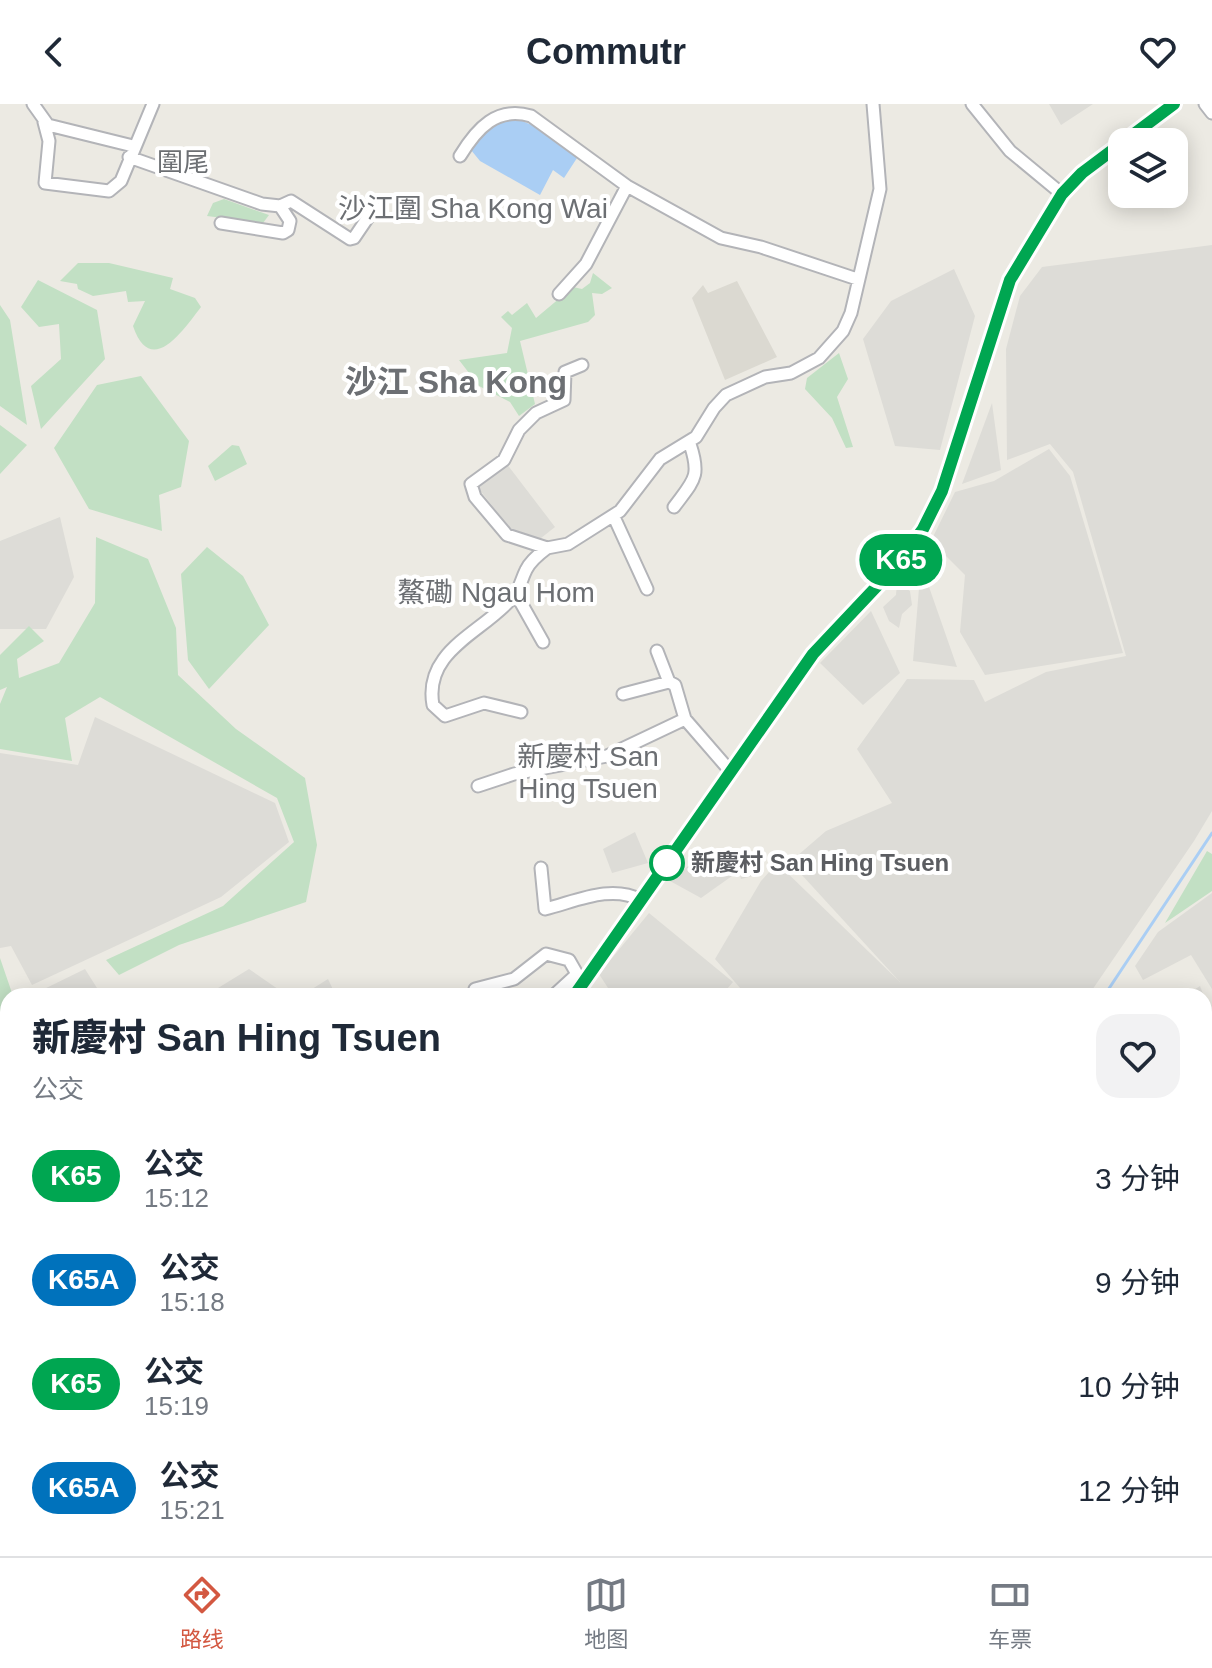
<!DOCTYPE html>
<html lang="zh">
<meta charset="utf-8">
<style>
:root{--surface:#fff;--page:#f2f2f3;--text:#1f2937;--muted:#747a83;--line:#e0e1e3;--accent:#d35841}
body{margin:0;font-family:Arial,"Noto Sans SC",sans-serif;background:var(--page);color:var(--text);height:100vh;display:flex;flex-direction:column;font-size:30px;white-space:nowrap}
*{box-sizing:border-box;margin:0}
p{font-size:26px;color:var(--muted)}
.icon{flex:none;width:44px;height:44px;fill:none;stroke:currentColor;stroke-width:2;stroke-linecap:round;stroke-linejoin:round}
.map{position:relative;flex:1;overflow:hidden}
.sheet{position:absolute;left:0px;top:884px;width:1212px;height:568px;display:flex;flex-direction:column;background:var(--surface);border-radius:24px 24px 0 0;box-shadow:0 4px 20px #0003}
.sheet>*{flex:none}
.badge{padding:0 16px;border-radius:26px;font-size:28px;line-height:52px}
.buttons{position:absolute;left:1108px;top:24px;display:grid;gap:16px}
.buttons a{display:grid;place-items:center;width:80px;height:80px;border-radius:16px;background:var(--surface);box-shadow:0 4px 20px #0003;font-size:40px}
.map>.badge{position:absolute;translate:-50% -50%;box-shadow:0 0 0 4px #fff}
.round{display:grid;place-items:center;flex:none;width:84px;height:84px;border-radius:24px;background:var(--page)}
.headline{display:flex;align-items:center;justify-content:space-between;height:136px;padding:0 32px}
h1{font-size:38px;font-weight:800;line-height:60px}
ul{padding:0;list-style:none}
li{display:flex;align-items:center;gap:24px;height:104px;padding:0 32px}
li div{flex:1}
li b{display:block;font-size:30px}
li em{font-style:normal}
li .badge{min-width:88px;font-weight:700;text-align:center}
header{display:flex;justify-content:space-between;align-items:center;height:104px;padding:0 32px;background:var(--surface);font-size:36px;font-weight:800}
.menu{display:flex;justify-content:space-around;align-items:center;height:112px;border-top:2px solid var(--line);background:var(--surface);font-size:22px;color:var(--muted)}
.menu a{display:grid;justify-items:center;gap:4px}
.menu .selected{color:var(--accent)}
.map>svg:first-child{display:block}
.industrial{fill:#dddcd7}
.education{fill:#dbd9d1}
.green{fill:#c2e0c4}
.water{fill:#aacef4}
.lines{fill:none;stroke-linecap:round;stroke-linejoin:round}
.stream{stroke:#aacef4;stroke-width:3}
.minor-casing{stroke:#b3b4b8;stroke-width:15}
.minor{stroke:#fff;stroke-width:11}
.line-casing{stroke:#fff;stroke-width:18}
.line{stroke:#00a651;stroke-width:12}
.stop-dot{fill:#fff;stroke:#00a651;stroke-width:4}
.labels{text-anchor:middle;stroke-width:8;stroke-linejoin:round;paint-order:stroke}
.stop-label{font-size:24px;font-weight:bold;fill:#5b5d61;stroke:#fff;text-anchor:start}
.neighbourhood-label{font-size:26px;fill:#6c6f73;stroke:#fff}
.quarter-label{font-size:28px;fill:#6c6f73;stroke:#fff}
.district-label{font-size:32px;font-weight:bold;fill:#6c6f73;stroke:#fff}
</style>
<header><svg class="icon" aria-label="back" viewBox="0 0 24 24"><path d="M15 5l-7 7 7 7"/></svg>Commutr<svg class="icon" aria-label="heart" viewBox="0 0 24 24"><path d="M12 20l-8-8c-3-5 5-10 8-4 3-6 11-1 8 4z"/></svg></header>
<div class="map">
<svg width="1212" height="1452" viewBox="0 0 1212 1452">
<rect width="100%" height="100%" fill="#eceae3"/>
<path class="industrial" d="M1049,0H1093L1061,21Z
M1212,141V707L1194,737L1088,892H747L715,855L761,777L777,759L900,878L790,758L826,727L892,699L857,645L907,575L974,576L985,598L1046,568L1126,552L1073,368L1050,340L1007,356L1006,245L1020,192L1042,163Z
M954,165L975,212L940,346L895,342L863,235L891,197Z
M992,299L1001,366L962,380Z
M1049,345L1070,372L1123,549L985,571L960,528L965,471L931,437L955,388L994,377Z
M506,359L555,423L536,438L510,424L475,380Z
M60,413L74,473L46,525H0V437Z
M921,460L957,563L913,557Z
M897,478L910,487L912,501L902,510L899,524L889,517L883,503L896,491Z
M871,507L900,569L863,601L820,559Z
M95,613L275,699L289,738L221,793L32,881L11,842L0,844V649L78,661Z
M635,728L648,759L612,769L603,745Z
M710,744L732,772L701,794L670,777Z
M755,749L764,769L741,775L736,753Z
M1212,789V885L1191,851L1143,876L1135,862L1158,828Z
M649,809L733,878L721,892H632L608,884L599,870Z
M85,865L102,892H38L36,889Z
M249,865L288,892H205Z
M328,875L336,892H301Z
M1200,882L1212,913V1052L1204,1051V892H1184Z
M0,963H8V1035L0,1025Z
M0,1122L8,1137V1184L0,1180Z
M1,1217L8,1220V1243L0,1259Z
M1021,1444H1061L1063,1447L1055,1452H1025Z"/>
<path class="education" d="M737,177L777,253L725,276L692,194L703,181L708,189Z"/>
<path class="green" d="M224,95L269,111L263,119L207,112L213,99Z
M78,159H109L173,174L170,185L195,194L201,203C184,225 151,275 133,222L145,197L128,198L126,187L93,192L78,185L77,180L60,177Z
M593,169L612,184L602,190L592,189L595,211L588,218L520,237L535,300L519,312L510,298L479,282L459,256L507,249L512,224L501,213L508,207L512,211L527,199L536,214L573,183L582,185L590,179Z
M38,176L97,206L105,255L41,325L31,282L61,255L59,220L39,223L21,203Z
M0,201L10,216L27,321L0,302Z
M839,249L848,275L837,293L853,343L846,344L832,314L805,285L807,274Z
M141,272L189,337L181,383L159,391L162,427L89,405L54,344L97,281Z
M0,321L27,341L0,370Z
M232,341L239,342L247,360L215,377L208,362Z
M96,433L148,455L176,524L178,571L236,625L305,674L317,741L306,798L179,841L119,871L106,856L223,802L294,738L277,694L100,593L65,614L72,657L0,645V600L7,583L0,586V551L29,522L44,537L17,555L19,574L59,559L95,499Z
M207,443L243,472L269,521L209,585L188,556L181,470Z
M1207,747L1212,750V787L1165,819Z
M0,854L12,889L0,913Z
M1212,1219V1452H1152L1145,1444H1204V1237Z
M268,1444H377L375,1452H265Z"/>
<path class="water" d="M513,13L541,25L577,54L564,74L553,66L540,91L480,57L471,46C480,28 492,16 513,13Z"/>
<g class="lines">
<path class="stream" d="M1104,892L1212,729
M890,1444L895,1452"/>
<defs>
<path id="minor" d="M33,0L48,21L133,42
M972,0L1010,47L1062,90
M1205,0L1212,9
M44,18L49,37L45,79L109,87L121,77L153,0
M460,52C477,24 497,2 531,12L627,82L721,134L761,143L857,175
M129,53L262,100L280,102L291,97L350,135L354,134L375,103
M221,119L283,129L288,126L290,117L280,102
M559,190L586,160L627,82
M582,261L565,268L564,296L536,309L519,326L504,356L471,380L475,393L507,431L547,444L568,440L620,407L660,355L696,333L714,304L726,291L765,273L791,269L819,254L843,227L851,209L880,85L873,0
M674,403C694,376 701,373 690,340
M614,413L647,485
M516,490L543,538
M657,547L669,578
M623,590L669,578L675,581L685,615
M521,608L484,599L445,612L433,601C423,546 484,528 513,493C520,485 521,476 526,466C530,457 539,450 547,444
M478,682L514,670L607,652L685,615L731,668
M541,764L545,805C577,797 611,780 641,796
M475,885L514,875L546,850L569,856L577,870
M553,892L577,870L582,874
M574,892L813,550L895,463L923,425L942,387L1010,176L1062,90L1082,69L1174,0
M0,1195L8,1199
M0,1402L8,1400
M856,1444L860,1452
M970,1444L975,1452
M1131,1444L1139,1452
M380,1452L386,1444"/>
</defs>
<use href="#minor" class="minor-casing"/>
<use href="#minor" class="minor"/>
</g>
<g class="lines">
<defs>
<path id="line" d="M574,892L813,550L895,463L923,425L942,387L1010,176L1062,90L1082,69L1174,0"/>
</defs>
<use href="#line" class="line-casing"/>
<use href="#line" class="line"/>
</g>
<circle class="stop-dot" cx="667" cy="759" r="16"/>
<g class="labels">
<g class="stop-label">
<text x="691" y="767">新慶村 San Hing Tsuen</text>
</g>
<g class="neighbourhood-label">
<text x="183" y="67">圍尾</text>
</g>
<g class="quarter-label">
<text x="473" y="114">沙江圍 Sha Kong Wai</text>
<text x="496" y="498">鰲磡 Ngau Hom</text>
<text x="588" y="662">新慶村 San<tspan x="588" dy="32">Hing Tsuen</tspan></text>
</g>
<g class="district-label">
<text x="456" y="289">沙江 Sha Kong</text>
</g>
</g>
</svg>
<div class="buttons">
<a><svg class="icon" aria-label="layers" viewBox="0 0 24 24"><path d="M12 4l9 5-9 5-9-5zM3 14l9 5 9-5"/></svg></a>
</div>
<b class="badge" style="left:901px;top:456px;background:#00a651;color:#fff">K65</b>
<section class="sheet">
<div class="headline"><div><h1>新慶村 San Hing Tsuen</h1><p>公交</p></div><a class="round"><svg class="icon" aria-label="heart" viewBox="0 0 24 24"><path d="M12 20l-8-8c-3-5 5-10 8-4 3-6 11-1 8 4z"/></svg></a></div>
<ul>
<li><span class="badge" style="background:#00a651;color:#fff">K65</span><div><b>公交</b><p>15:12</p></div><em>3 分钟</em></li>
<li><span class="badge" style="background:#0072bc;color:#fff">K65A</span><div><b>公交</b><p>15:18</p></div><em>9 分钟</em></li>
<li><span class="badge" style="background:#00a651;color:#fff">K65</span><div><b>公交</b><p>15:19</p></div><em>10 分钟</em></li>
<li><span class="badge" style="background:#0072bc;color:#fff">K65A</span><div><b>公交</b><p>15:21</p></div><em>12 分钟</em></li>
</ul>
</section>
</div>
<nav class="menu">
<a class="selected"><svg class="icon" aria-label="directions" viewBox="0 0 24 24"><path d="M12 3l9 9-9 9-9-9zM9 14v-3h6M13 9l2 2-2 2"/></svg>路线</a>
<a><svg class="icon" aria-label="map" viewBox="0 0 24 24"><path d="M3 6l6-2 6 2 6-2v14l-6 2-6-2-6 2zM9 4v14M15 6v14"/></svg>地图</a>
<a><svg class="icon" aria-label="tickets" viewBox="0 0 24 24"><path d="M3 7h18v10H3zM15 7v10"/></svg>车票</a>
</nav>
